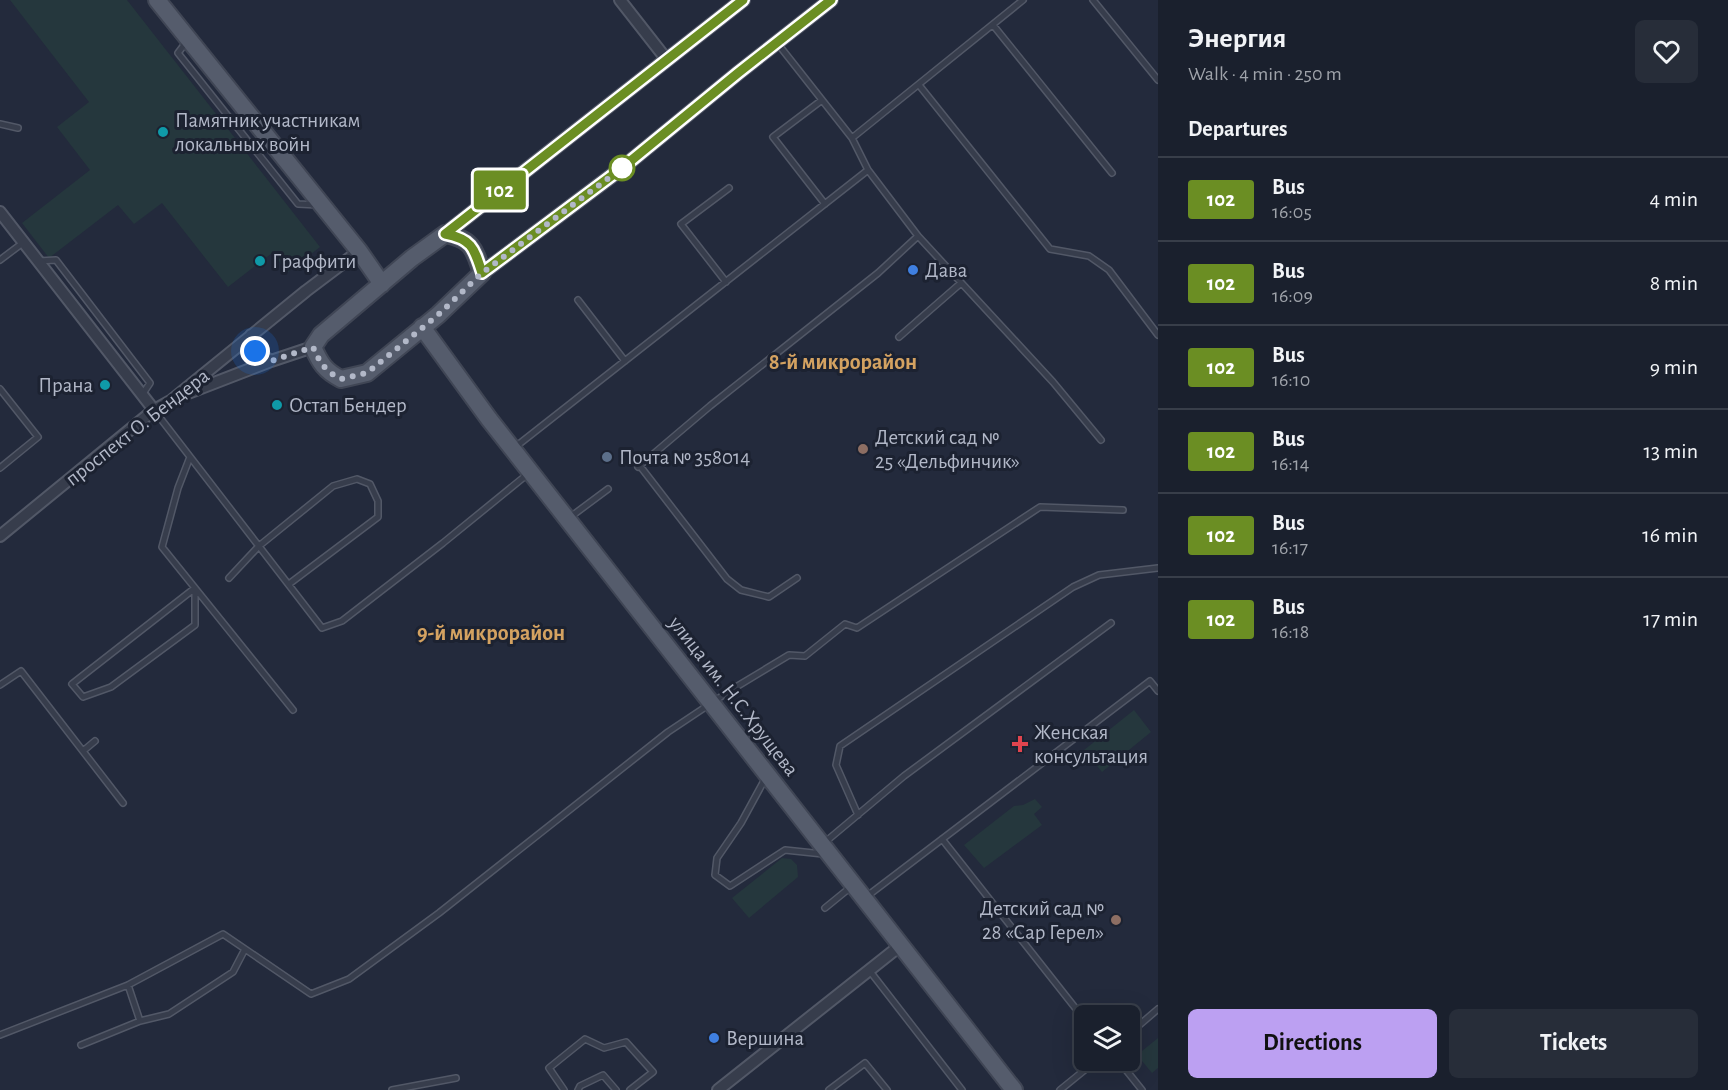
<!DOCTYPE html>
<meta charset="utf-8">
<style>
:root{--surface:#1a202d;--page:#272d39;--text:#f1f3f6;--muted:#9fa3aa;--line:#383e49;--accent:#bca0f2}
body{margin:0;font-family:"Alegreya Sans",sans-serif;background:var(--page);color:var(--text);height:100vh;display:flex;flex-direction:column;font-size:22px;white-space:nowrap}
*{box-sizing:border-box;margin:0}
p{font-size:20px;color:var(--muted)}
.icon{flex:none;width:33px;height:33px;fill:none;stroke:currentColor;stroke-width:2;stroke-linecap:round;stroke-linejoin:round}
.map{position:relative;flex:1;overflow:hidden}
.sheet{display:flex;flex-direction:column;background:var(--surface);width:570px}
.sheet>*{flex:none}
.badge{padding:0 12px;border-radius:4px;font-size:21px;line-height:39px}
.buttons{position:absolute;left:1074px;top:1005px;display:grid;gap:12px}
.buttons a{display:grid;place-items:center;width:66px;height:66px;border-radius:9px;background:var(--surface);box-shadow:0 6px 24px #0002,0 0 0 2px var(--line);font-size:30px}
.you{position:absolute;width:30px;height:30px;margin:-15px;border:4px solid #fff;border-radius:50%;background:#1a73e8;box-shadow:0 0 0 9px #1a73e833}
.map>.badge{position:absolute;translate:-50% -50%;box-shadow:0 0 0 3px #fff}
h2{padding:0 30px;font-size:22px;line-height:54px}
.round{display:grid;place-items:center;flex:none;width:63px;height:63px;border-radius:9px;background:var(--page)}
.head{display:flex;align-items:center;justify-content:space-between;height:102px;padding:0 30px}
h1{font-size:28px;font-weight:600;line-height:45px}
.action{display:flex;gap:12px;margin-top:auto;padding:12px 30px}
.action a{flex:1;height:69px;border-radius:9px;background:var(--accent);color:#111;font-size:24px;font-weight:600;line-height:69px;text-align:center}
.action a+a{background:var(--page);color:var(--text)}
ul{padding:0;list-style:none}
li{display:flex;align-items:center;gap:18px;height:84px;padding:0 30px;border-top:2px solid var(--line)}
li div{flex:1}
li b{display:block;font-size:22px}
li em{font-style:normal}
li .badge{min-width:66px;font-weight:700;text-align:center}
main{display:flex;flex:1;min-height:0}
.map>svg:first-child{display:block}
.green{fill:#25373d}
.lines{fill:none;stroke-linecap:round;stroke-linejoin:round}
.service-casing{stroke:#525867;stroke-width:8}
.minor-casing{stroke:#525867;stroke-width:14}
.secondary-casing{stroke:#525867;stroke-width:16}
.primary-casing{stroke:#404655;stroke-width:20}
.service{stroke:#373d4c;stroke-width:5}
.minor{stroke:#373d4c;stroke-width:10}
.secondary{stroke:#454b5f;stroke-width:14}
.primary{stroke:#555c6c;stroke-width:16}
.line-casing{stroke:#fff;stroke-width:14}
.line{stroke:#6b8e23;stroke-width:9}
.walk{stroke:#b2b8c8;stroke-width:6;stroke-dasharray:0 10.8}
.culture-dot{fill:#0f9aa8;stroke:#1c2231;stroke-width:2}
.stop-dot{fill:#fff;stroke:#6b8e23;stroke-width:3}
.shop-dot{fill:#3f7fe0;stroke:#1c2231;stroke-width:2}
.education-dot{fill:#8d6e63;stroke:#1c2231;stroke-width:2}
.service-dot{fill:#5c6f8a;stroke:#1c2231;stroke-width:2}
.health-dot{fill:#e0444e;stroke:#1c2231;stroke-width:2}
.labels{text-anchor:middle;stroke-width:6;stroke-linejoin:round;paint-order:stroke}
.poi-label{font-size:21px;fill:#b2b8c8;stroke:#1c2231;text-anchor:start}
.street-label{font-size:21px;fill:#b2b8c8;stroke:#1c2231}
.neighbourhood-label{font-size:22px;font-weight:bold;fill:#d4a261;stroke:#1c2231}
</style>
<main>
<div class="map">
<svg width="1158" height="1090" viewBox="0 0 1158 1090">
<rect width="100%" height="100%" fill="#232a3c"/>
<path class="green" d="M10,0H127L320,247L288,272L272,253L228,287L162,203L134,224L118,205L49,258L22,223L90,170L57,127L89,102Z
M1134,710L1151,732L1102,772L1084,750Z
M1035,799L1042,807L1034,814L1042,825L984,868L964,845L1014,806L1023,805Z
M782,858L791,859L797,865L798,877L749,918L732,898Z
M1158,1038V1068L1152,1073L1137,1055Z"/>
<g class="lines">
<defs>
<path id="service" d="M1093,0L1158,80
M993,25L1112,173
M187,41L178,53L298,204L318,205
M919,85L1050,249L1089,256L1109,270L1158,335
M822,100L773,137L825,204
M0,124L18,128
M852,138L1023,0
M918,236L1053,382L1101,440
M0,260L24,242
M38,261L56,260L150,383L142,395
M726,282L681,224L729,188
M578,300L625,361
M899,337L961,283
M0,389L38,437L0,468
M154,410L322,628L342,621L443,543L529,473
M514,448L868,170
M190,457L178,488L162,547L293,710
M640,466L727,579L741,590L769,597L797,578
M638,467L710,406L878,273L918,236L868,170L852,138L778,44
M569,518L608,489
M229,578L259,546L333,486L357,479L370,484L378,501V517L289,584
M195,588V625L111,687L83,697L72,684Z
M0,685L21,671L123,803
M83,751L95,741
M765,779L741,823L717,858L715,875L730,886L785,850L823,854
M858,815L836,765L840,746L1073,587L1099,575L1158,568
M942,839L1084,1019
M824,843L904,776L1111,623
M866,897L1150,681L1158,691
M825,908L852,886
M869,970L962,1090
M140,1021L169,1014L233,972L245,949
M1130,1033L1158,1009
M0,1035L128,985L223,934L311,994L349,979L439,913L668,732L731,690L789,655L805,656L845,624L857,628L1040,507L1123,510
M81,1045L140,1021L128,985
M1118,1060L1142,1090
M392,1090L456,1078
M564,1090L549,1068L585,1039L604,1048L626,1042L653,1072L630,1090
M578,1090L580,1086L603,1075L616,1090
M829,1090L865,1063L887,1090
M1060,1090L1097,1060"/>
<path id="minor" d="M620,0L667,60
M0,212L154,410
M251,335L255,351L271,361
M183,395L271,361L313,347
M0,536L154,410L172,400L306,291L359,251
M718,1090L901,945"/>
<path id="secondary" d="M445,234L743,0
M482,273L622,168L738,73L831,0"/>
<path id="primary" d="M157,0L359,251L382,284
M445,234C472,239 474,248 482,273L438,315L367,373L341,379C325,371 320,363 313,347L321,335L412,258Z
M422,327L489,419L1014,1090"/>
</defs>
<use href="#service" class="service-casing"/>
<use href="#minor" class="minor-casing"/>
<use href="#secondary" class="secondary-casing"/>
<use href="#primary" class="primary-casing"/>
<use href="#service" class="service"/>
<use href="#minor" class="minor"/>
<use href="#secondary" class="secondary"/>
<use href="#primary" class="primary"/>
</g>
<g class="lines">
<defs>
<path id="line" d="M743,0L445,234C472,239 474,248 482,273L622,168L738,73L831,0"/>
</defs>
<use href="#line" class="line-casing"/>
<use href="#line" class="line"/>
<path class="walk" d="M255,351L271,361L313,347C320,363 325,371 341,379L367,373L438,315L482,273L622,168"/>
</g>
<g class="culture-dot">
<circle cx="163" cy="132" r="6"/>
<circle cx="260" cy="261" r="6"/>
<circle cx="105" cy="385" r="6"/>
<circle cx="277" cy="405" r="6"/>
</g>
<circle class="stop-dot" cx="622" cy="168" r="12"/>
<g class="shop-dot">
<circle cx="913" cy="270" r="6"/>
<circle cx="714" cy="1038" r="6"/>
</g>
<g class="education-dot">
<circle cx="863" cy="449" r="6"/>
<circle cx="1116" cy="920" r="6"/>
</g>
<circle class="service-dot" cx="607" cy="457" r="6"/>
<path class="health-dot" d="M1017 735h6v6h6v6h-6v6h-6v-6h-6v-6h6z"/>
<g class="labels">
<g class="poi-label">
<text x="175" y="127">Памятник участникам<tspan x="175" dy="24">локальных войн</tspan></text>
<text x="272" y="268">Граффити</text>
<text x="925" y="277">Дава</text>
<text x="93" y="392" text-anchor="end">Прана</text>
<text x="289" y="412">Остап Бендер</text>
<text x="875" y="444">Детский сад №<tspan x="875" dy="24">25 «Дельфинчик»</tspan></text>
<text x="619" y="464">Почта № 358014</text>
<text x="1034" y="739">Женская<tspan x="1034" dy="24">консультация</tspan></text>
<text x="1104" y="915" text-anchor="end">Детский сад №<tspan x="1104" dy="24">28 «Сар Герел»</tspan></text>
<text x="726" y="1045">Вершина</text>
</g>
<g class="street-label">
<text transform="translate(137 427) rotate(-38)" y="7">проспект О. Бендера</text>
<text transform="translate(734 696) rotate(52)" y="7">улица им. Н.С.Хрущева</text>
</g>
<g class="neighbourhood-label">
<text x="843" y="369">8-й микрорайон</text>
<text x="491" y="640">9-й микрорайон</text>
</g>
</g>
</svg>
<div class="buttons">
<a><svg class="icon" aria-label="layers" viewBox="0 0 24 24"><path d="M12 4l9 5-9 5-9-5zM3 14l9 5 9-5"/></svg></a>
</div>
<div class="you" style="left:255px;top:351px"></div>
<b class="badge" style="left:500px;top:190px;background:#6b8e23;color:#fff">102</b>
</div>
<section class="sheet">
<div class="head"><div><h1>Энергия</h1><p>Walk · 4 min · 250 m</p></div><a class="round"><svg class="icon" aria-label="heart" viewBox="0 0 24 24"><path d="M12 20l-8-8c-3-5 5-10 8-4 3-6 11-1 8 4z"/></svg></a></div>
<h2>Departures</h2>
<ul>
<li><span class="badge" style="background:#6b8e23;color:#fff">102</span><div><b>Bus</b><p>16:05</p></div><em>4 min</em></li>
<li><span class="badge" style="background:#6b8e23;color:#fff">102</span><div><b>Bus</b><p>16:09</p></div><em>8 min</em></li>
<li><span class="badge" style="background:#6b8e23;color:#fff">102</span><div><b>Bus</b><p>16:10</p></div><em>9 min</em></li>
<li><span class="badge" style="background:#6b8e23;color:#fff">102</span><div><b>Bus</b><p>16:14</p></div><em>13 min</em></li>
<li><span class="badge" style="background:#6b8e23;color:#fff">102</span><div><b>Bus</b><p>16:17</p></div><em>16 min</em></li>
<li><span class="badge" style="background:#6b8e23;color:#fff">102</span><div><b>Bus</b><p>16:18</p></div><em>17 min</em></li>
</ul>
<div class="action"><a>Directions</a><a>Tickets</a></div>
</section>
</main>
